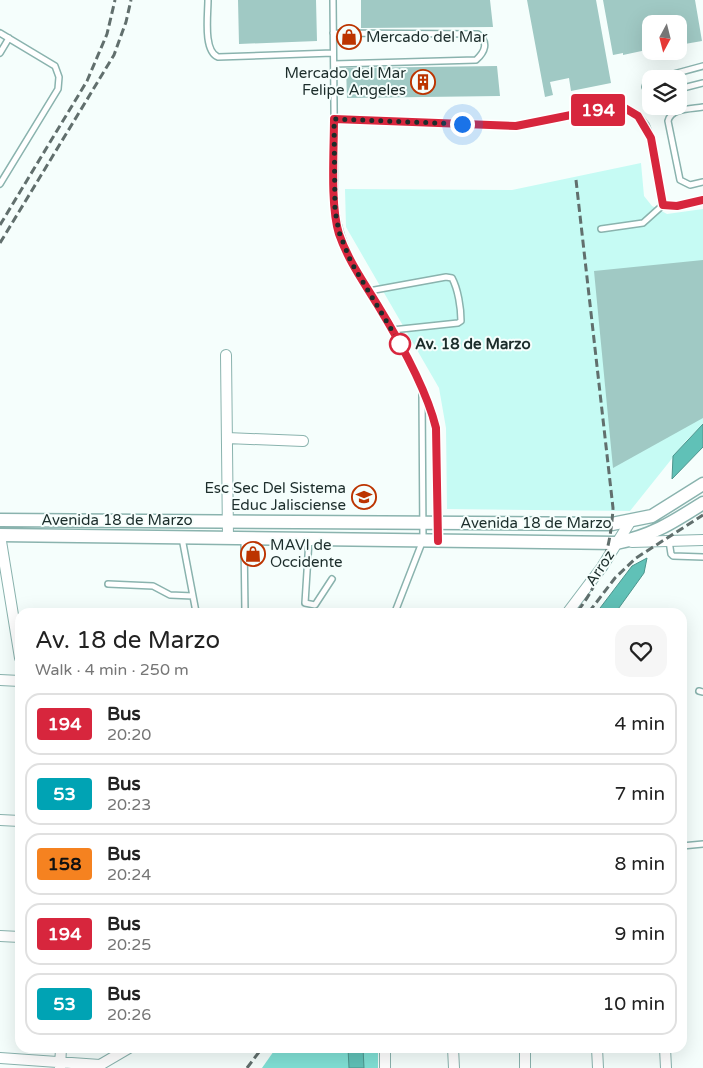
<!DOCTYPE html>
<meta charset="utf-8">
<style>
:root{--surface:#fff;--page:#f6f6f6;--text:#222;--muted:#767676;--line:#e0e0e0}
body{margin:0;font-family:"Varela Round",sans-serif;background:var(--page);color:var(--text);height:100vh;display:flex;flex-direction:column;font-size:19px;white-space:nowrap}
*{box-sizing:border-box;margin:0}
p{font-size:16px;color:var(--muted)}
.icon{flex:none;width:28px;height:28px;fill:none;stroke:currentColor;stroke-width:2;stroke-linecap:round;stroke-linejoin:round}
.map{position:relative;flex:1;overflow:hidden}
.details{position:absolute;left:15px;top:608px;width:672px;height:445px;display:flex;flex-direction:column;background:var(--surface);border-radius:15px;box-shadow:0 5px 20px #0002}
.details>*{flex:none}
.badge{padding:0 10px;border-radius:4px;font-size:18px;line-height:32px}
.needle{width:32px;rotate:187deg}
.tools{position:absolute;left:642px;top:15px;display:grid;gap:10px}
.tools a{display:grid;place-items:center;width:45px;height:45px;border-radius:10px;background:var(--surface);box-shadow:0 5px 20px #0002;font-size:25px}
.you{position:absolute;width:25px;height:25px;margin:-12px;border:4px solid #fff;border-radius:50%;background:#1a73e8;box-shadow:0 0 0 8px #1a73e833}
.map>.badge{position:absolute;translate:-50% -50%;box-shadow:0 0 0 2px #fff}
.round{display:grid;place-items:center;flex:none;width:52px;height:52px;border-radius:15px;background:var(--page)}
.overview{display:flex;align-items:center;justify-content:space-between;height:85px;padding:0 20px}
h1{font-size:24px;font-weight:600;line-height:38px}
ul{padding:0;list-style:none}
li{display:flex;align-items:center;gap:15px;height:62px;margin:0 10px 8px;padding:0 10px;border:2px solid var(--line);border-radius:15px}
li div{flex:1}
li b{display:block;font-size:19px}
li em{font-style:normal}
li .badge{min-width:55px;font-weight:700;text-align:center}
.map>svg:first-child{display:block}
.built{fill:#c6fbf4}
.forest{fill:#80e0d5}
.water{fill:#60c1b7;stroke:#4c958d}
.building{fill:#a0c9c4}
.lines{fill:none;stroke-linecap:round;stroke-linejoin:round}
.service-casing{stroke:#8ab3ae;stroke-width:8}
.minor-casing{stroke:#8ab3ae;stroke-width:12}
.tertiary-casing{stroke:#8ab3ae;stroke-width:15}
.service{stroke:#fff;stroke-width:5}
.minor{stroke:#fff;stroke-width:10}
.tertiary{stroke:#fff;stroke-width:12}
.rail{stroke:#616f6d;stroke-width:3;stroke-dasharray:8 4;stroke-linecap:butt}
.line-casing{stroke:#fff;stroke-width:11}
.line{stroke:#d7263d;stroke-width:8}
.walk{stroke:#1c2d2b;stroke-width:5;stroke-dasharray:0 9}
.stop-dot{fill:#fff;stroke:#d7263d;stroke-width:2.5}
.labels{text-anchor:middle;stroke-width:4;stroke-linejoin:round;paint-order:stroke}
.poi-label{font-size:15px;fill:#1c2d2b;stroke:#f5fefc;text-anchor:start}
.stop-label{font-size:15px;font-weight:bold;fill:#1c2d2b;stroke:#f5fefc;text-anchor:start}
.street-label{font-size:15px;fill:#1c2d2b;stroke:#f5fefc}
</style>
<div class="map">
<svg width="703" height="1068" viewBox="0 0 703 1068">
<rect width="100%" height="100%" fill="#f5fefc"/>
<path class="built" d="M641,163L644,196L652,206L667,214L703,209V424L686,441L630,511L447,509L446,428L439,388L346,227L345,189L512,190Z"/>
<path class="forest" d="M276,1048H378V1068H262Z"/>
<path class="water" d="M703,424V447L672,479L673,456Z
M647,558L644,573L616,612H597L632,566Z
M348,1048H363L364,1068H349Z"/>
<path class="building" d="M238,0H316L317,41L239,44Z
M361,0H490L493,27L361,28Z
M527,0H596L611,83L571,91L569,78L550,82L553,95L545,97Z
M603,0H695L702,41L679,45V24H651V49L623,55V53L613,55Z
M497,66L500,96L347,98L346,68Z
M703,260V418L613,468L594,271Z"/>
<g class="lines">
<defs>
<path id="service" d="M208,0C208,15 203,51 218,57L333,53
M333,0L335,210C343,256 362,278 385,317C405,350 427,390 436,428L438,540
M0,33L55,66L59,77L58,89L0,184
M333,33L478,34C489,42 485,52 476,60L334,64
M0,53L9,38
M655,79L703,66
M651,80L647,81L645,87L648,92L651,94
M679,89L703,83
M703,107C691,109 671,108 668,121L680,180L690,185L703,182
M334,119L516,126L606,108L623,107L638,115L646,125L651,138L663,205L677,206L703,200
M601,229L643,223L663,205
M369,291L446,277L452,278C458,289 461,308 461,321L458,323L392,330
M182,538L196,612
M244,539L245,612
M309,540L305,603L315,605L332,579
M669,541L671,554L673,556L703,557
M108,584L153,586L170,595L193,596
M395,612L423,540L422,394
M699,691L703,692
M682,846L703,844"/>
<path id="minor" d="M226,355L228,538
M227,438L303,441
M0,535L20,658
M632,542L703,540
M568,612L602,567L630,522
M0,680L20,681
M0,820L20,821
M0,936L20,937
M385,1048V1068
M453,1048L454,1068
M525,1048V1068
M597,1048L598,1068
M665,1048L666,1068
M0,1058L100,1065L129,1048
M60,1068L61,1048"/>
<path id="tertiary" d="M0,520L612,524L652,516L703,484
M0,535L616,543C652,536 673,522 703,503"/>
</defs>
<use href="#service" class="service-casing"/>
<use href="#minor" class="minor-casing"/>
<use href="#tertiary" class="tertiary-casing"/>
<use href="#service" class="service"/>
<use href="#minor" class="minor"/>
<use href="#tertiary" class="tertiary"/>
<path class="rail" d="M576,180L613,508C611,546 601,582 577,612
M0,225L87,81L107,34L115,0
M0,243L114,55L126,22L131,0
M589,612L615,578L636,558L703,515
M247,1068L262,1048"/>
</g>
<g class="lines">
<defs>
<path id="line" d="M438,541L436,428C426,387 399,340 377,304C363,281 348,260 339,234C330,205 334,151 334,119L516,126L606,108L623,107L638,116L651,138L663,205L677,206L703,200"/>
</defs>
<use href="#line" class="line-casing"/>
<use href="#line" class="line"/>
<path class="walk" d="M400,344L351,262L339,232L335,210L334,119L462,124"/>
</g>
<defs>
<symbol id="shop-ring" viewBox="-11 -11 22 22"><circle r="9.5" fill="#f5fefc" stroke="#bc3400" stroke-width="1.5"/><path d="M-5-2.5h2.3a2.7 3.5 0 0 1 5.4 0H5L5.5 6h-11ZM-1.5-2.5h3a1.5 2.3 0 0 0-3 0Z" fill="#bc3400"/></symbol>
<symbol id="building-ring" viewBox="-11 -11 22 22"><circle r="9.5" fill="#f5fefc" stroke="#bc3400" stroke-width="1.5"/><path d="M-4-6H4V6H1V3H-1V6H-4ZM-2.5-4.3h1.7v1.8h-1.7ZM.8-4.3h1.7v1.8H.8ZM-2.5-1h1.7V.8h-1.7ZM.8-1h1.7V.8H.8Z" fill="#bc3400"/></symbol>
<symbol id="school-ring" viewBox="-11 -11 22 22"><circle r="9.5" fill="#f5fefc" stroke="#bc3400" stroke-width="1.5"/><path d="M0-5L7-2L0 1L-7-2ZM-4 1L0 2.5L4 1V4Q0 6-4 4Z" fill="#bc3400"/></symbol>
</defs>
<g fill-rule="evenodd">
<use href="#shop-ring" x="335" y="23" width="28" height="28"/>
<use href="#building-ring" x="409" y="68" width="28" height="28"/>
<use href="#school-ring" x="350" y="483" width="28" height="28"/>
<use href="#shop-ring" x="239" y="540" width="28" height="28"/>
</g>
<circle class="stop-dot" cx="400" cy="344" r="10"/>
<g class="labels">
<g class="poi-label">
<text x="366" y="42">Mercado del Mar</text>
<text x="406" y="78" text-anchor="end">Mercado del Mar<tspan x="406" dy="17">Felipe Angeles</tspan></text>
<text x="346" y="493" text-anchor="end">Esc Sec Del Sistema<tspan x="346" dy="17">Educ Jalisciense</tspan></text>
<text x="270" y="550">MAVI de<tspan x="270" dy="17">Occidente</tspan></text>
</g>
<g class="stop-label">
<text x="415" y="349">Av. 18 de Marzo</text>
</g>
<g class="street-label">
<text x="117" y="525">Avenida 18 de Marzo</text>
<text x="536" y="528">Avenida 18 de Marzo</text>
<text transform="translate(600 568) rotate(-56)" y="5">Arroz</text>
</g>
</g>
</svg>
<div class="tools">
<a><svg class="needle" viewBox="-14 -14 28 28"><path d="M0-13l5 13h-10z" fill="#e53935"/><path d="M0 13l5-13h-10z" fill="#767676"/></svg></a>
<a><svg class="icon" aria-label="layers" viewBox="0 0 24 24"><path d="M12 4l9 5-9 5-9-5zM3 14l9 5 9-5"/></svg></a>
</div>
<div class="you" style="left:462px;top:124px"></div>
<b class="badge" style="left:598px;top:110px;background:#d7263d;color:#fff">194</b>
<section class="details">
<div class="overview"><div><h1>Av. 18 de Marzo</h1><p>Walk · 4 min · 250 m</p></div><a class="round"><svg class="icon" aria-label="heart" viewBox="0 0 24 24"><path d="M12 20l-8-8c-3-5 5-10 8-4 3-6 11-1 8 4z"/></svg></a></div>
<ul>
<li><span class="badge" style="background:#d7263d;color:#fff">194</span><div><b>Bus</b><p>20:20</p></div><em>4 min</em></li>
<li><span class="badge" style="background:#00a3b4;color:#fff">53</span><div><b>Bus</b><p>20:23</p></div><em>7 min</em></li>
<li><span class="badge" style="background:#f58220;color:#111">158</span><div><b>Bus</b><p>20:24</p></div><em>8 min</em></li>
<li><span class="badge" style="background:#d7263d;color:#fff">194</span><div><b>Bus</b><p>20:25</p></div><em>9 min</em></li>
<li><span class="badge" style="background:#00a3b4;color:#fff">53</span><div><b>Bus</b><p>20:26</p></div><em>10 min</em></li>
</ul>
</section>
</div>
